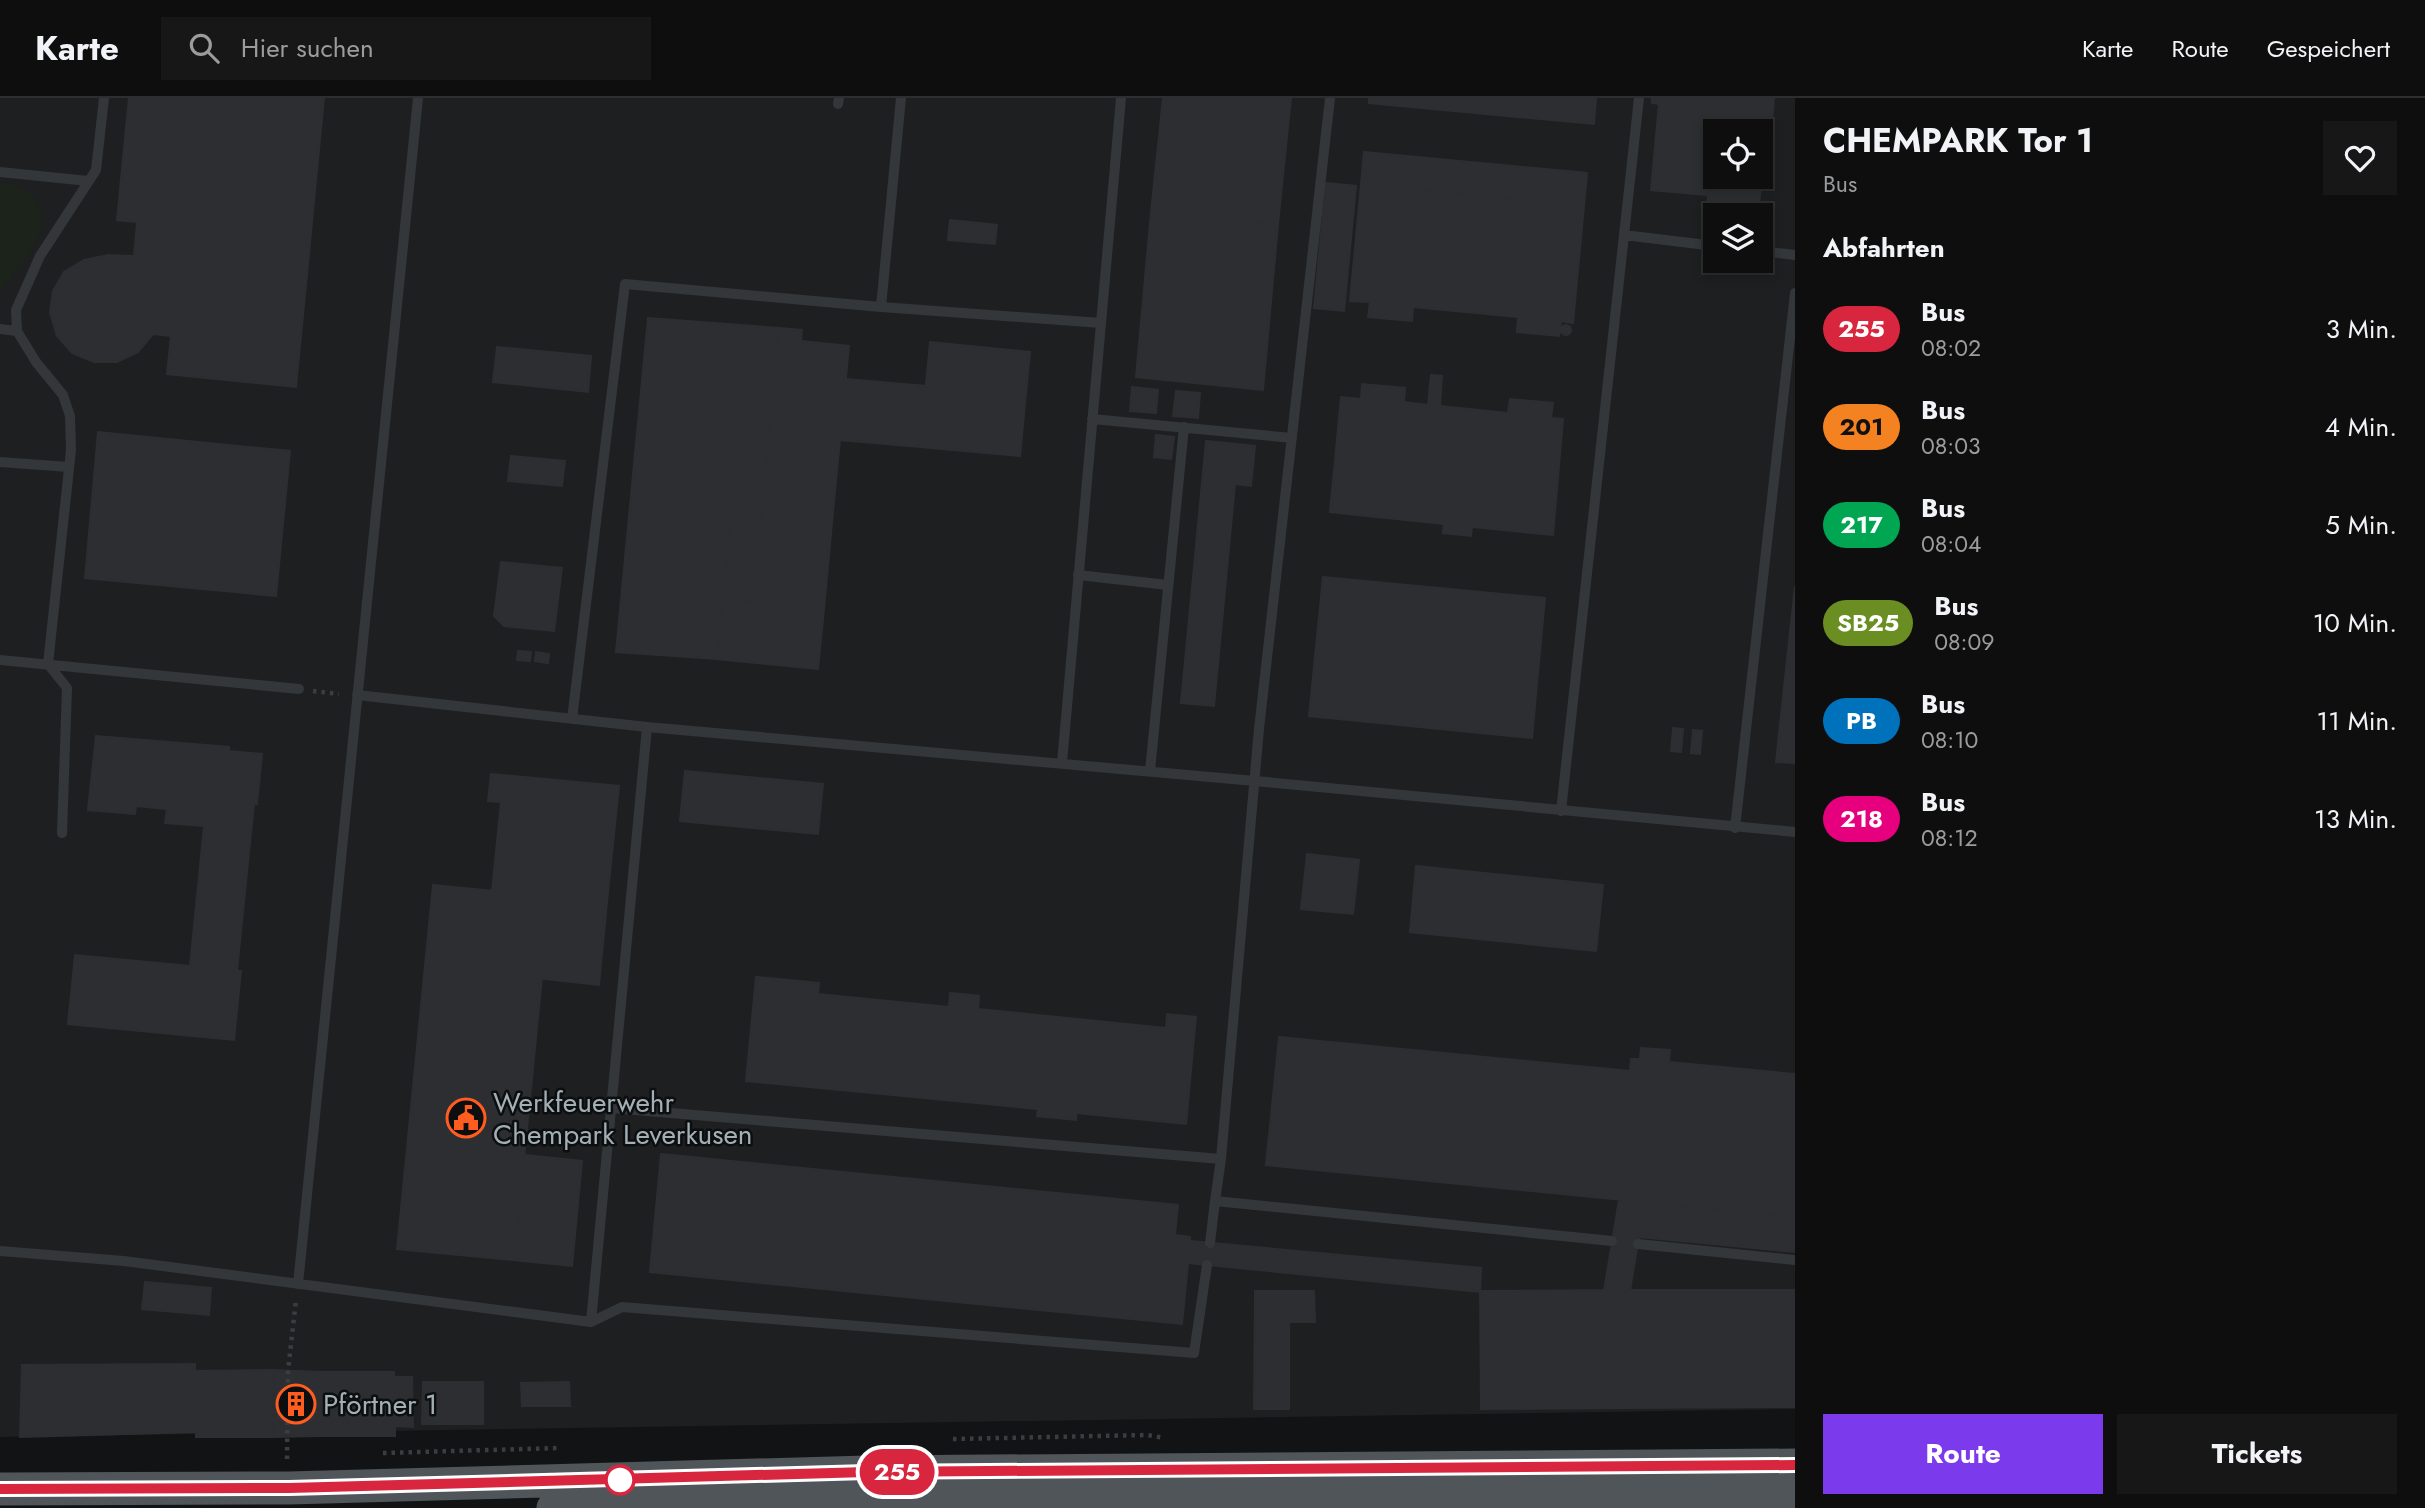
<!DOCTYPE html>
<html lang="de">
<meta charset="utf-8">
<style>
:root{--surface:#0e0e0f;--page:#171718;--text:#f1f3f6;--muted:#9b9c9e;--line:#2e2e2f;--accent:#7c3aed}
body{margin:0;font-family:Jost,sans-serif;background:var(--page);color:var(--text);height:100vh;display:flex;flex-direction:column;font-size:26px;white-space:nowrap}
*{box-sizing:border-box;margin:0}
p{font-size:23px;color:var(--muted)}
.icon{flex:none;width:38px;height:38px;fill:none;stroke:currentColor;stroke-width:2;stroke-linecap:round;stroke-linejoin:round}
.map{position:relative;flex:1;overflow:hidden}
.details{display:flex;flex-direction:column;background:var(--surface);width:630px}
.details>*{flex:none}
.badge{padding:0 14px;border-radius:23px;font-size:24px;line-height:46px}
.controls{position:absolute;left:1703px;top:21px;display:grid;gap:14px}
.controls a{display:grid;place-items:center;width:70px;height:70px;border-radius:0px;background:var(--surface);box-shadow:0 4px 10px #0003,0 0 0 2px var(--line);font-size:35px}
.map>.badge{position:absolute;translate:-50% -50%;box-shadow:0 0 0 4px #fff}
h2{padding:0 28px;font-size:26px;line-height:63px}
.round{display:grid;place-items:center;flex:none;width:74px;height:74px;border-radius:0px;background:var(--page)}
.overview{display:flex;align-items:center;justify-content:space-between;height:119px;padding:0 28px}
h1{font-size:33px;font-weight:700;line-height:52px}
.button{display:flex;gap:14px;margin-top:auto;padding:14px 28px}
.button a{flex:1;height:80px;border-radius:0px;background:var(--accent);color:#fff;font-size:28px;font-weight:700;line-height:80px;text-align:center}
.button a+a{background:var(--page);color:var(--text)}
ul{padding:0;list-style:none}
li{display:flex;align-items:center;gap:21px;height:98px;padding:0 28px}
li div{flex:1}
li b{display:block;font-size:26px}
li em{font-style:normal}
li .badge{min-width:77px;font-weight:700;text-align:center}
header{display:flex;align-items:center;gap:42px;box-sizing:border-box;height:98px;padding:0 35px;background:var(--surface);border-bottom:2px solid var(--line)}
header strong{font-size:33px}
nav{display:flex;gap:38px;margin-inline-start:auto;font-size:24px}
.search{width:490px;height:63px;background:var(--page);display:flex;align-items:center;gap:18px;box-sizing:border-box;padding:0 24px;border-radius:0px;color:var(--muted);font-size:26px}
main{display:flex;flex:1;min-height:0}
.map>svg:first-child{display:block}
.built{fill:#1e1f21;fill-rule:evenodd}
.green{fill:#1c231a}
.building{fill:#2c2e31;stroke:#2c2e31;stroke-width:2;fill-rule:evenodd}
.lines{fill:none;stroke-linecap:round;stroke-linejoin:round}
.path{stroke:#393e41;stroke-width:4.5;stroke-dasharray:3.5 5;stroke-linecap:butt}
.lane{stroke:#33373a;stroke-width:10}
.primary{stroke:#4f5559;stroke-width:33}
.line-casing{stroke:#fff;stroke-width:16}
.line{stroke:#d7263d;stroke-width:10}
.stop-dot{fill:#fff;stroke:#d7263d;stroke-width:3.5}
.labels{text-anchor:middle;stroke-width:5;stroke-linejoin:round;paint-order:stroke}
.poi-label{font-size:28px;fill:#a2b0b6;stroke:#0d0e0f;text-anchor:start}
</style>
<header>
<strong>Karte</strong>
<div class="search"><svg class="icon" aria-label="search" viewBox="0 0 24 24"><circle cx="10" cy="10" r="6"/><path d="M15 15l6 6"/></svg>Hier suchen</div>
<nav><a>Karte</a><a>Route</a><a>Gespeichert</a></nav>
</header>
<main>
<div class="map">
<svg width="1795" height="1410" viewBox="0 0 1795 1410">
<rect width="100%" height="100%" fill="#121314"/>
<path class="built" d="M0,0H1795V1311L0,1339ZM1715,33H1760V79H1715ZM1715,117H1760V163H1715Z"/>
<path class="green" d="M0,84C15,86 25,89 34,101C59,132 18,168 0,193Z"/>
<path class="building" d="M129,0H324L296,289L167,276L171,238L153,236L138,254L117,264H94L72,255L57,238L50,215L53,193L64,174L84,162L108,157L134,158L137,124L117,122Z
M1163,0H1291L1278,126L1151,114Z
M1369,0H1596L1594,26L1369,5Z
M1652,0H1774L1770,44H1766L1758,115L1707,110L1708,97L1651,92L1659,6L1652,5ZM1715,33H1760V79H1715Z
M1364,54L1587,75L1584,108L1361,86Z
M1326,85L1356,88L1344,213L1314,210Z
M1361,86L1584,108L1573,225L1561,223L1559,238L1517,234L1518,219L1413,209L1412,223L1368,219L1370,204L1350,203Z
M1151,114L1278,126L1263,292L1136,279Z
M950,122L997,127L995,146L948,142Z
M648,220L779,230L760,429L730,426L717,561L616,554Z
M1561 232a5 5 0 1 1 10 0a5 5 0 1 1-10 0Z
M779,230L802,232L801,243L849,248L831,435L760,429Z
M930,244L1030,254L1020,358L920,349Z
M497,249L591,258L588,294L493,284Z
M1431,277L1442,278L1440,308L1508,315L1510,301L1553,305L1551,320L1563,321L1553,437L1472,429L1471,438L1443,435L1444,426L1330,414L1341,299L1361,301L1362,286L1405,290L1404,304L1428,307Z
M846,281L926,288L920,349L840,342Z
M1132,289L1158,292L1156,315L1130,313Z
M1176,293L1200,295L1198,320L1173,318Z
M98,334L290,353L276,498L85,480Z
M1156,337L1174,339L1171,361L1154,359Z
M1206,343L1255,348L1251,388L1235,386L1214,608L1181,605Z
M511,358L565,363L562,388L508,383Z
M730,426L831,435L824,511L723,501Z
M501,464L562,470L554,533L504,528L494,518Z
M1323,479L1545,500L1532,640L1309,618Z
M1795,488V665L1776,664Z
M723,501L824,511L818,571L717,561Z
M518,553L531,554L530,563L517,562Z
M536,554L549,556L548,565L535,563Z
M1673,630L1683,631L1681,654L1671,653Z
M1693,632L1702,633L1700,656L1691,655Z
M96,638L229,649V653L262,656L257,706L254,705L237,873H241L234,942L68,926L75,857L190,868L204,728L165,725L167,711L136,708L135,716L88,712Z
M685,673L823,686L818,736L680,723Z
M491,676L619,688L607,804L492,793L501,704L488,703Z
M1307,756L1359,762L1353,816L1301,811Z
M1416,768L1603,787L1596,853L1410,834Z
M433,787L607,804L599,887L425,868Z
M425,868L542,879L514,1162L397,1151Z
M756,879L819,885L818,896L949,909L950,895L961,896L979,898L978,911L1166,930L1167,916L1196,919L1186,1026L1076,1015V1022L1037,1018L1038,1011L746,983Z
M1279,939L1630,973L1631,961H1640L1641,950L1670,952L1669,964L1795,976V1119L1266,1067Z
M661,1056L1178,1107L1175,1137L1190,1139V1143L1481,1170L1480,1194L1188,1165L1182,1226L650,1174Z
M525,1057L582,1063L572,1168L514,1162Z
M1619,1102L1795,1119V1154L1639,1139L1630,1192L1604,1193Z
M145,1184L211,1190L209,1217L142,1211Z
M1630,1192H1795V1309L1481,1311L1480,1193Z
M1255,1193H1314L1315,1224H1289V1311H1254Z
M195,1266L196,1334L20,1339L22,1267Z
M273,1272L274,1339H196L195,1273Z
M273,1272L318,1274V1338L274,1339Z
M318,1274H394V1279H412L413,1329L395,1328V1338H318Z
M423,1284H483V1326H422Z
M569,1284L570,1308H522L521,1285Z"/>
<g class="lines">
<path class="path" d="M313,593L339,596
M953,1341L1147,1337L1165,1340
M383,1355L560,1350
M287,1361L288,1273L296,1202"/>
<path class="lane" d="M838,6L839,0
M0,74L88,83
M1624,137L1715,148
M1760,153L1795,157
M881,209L1101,225
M0,231L17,233
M1092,321L1292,340
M0,364L69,369
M1078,477L1168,487
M0,562L299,591
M357,597L647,629L1255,683L1795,734
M572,621L625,186L881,209L901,0
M1062,665L1121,0
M1150,673L1184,329
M1561,713L1639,0
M1735,730L1795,195
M62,735L67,590L48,566L71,352L70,318L63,297L36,264L17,233L16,212L40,158L96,72L104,0
M611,1010L1221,1061L1259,631L1330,0
M1221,1061L1215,1103L1612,1143
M1210,1145L1215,1103
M1638,1146L1795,1162
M0,1153L124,1163L591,1224L647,629
M298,1186L418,0
M591,1224L622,1209L1194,1255L1207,1167"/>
<path class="primary" d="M0,1391L289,1390L867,1374L1795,1367
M553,1410L1795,1398"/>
</g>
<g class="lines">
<defs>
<path id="line" d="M0,1391L289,1390L867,1374L1795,1367"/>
</defs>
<use href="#line" class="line-casing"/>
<use href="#line" class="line"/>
</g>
<defs>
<symbol id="civic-ring" viewBox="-11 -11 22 22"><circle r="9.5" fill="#0d0e0f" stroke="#ff5d20" stroke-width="1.5"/><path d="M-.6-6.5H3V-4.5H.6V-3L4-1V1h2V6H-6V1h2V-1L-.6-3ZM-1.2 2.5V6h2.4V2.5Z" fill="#ff5d20"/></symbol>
<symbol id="building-ring" viewBox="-11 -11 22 22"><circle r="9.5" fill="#0d0e0f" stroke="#ff5d20" stroke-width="1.5"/><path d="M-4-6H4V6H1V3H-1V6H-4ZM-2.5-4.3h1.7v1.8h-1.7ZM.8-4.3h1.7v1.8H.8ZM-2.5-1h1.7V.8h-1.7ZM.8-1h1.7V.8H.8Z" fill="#ff5d20"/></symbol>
</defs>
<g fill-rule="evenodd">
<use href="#civic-ring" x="444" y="998" width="44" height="44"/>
<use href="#building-ring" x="274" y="1284" width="44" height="44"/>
</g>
<circle class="stop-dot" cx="620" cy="1382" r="14"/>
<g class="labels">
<g class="poi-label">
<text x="493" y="1014">Werkfeuerwehr<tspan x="493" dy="32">Chempark Leverkusen</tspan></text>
<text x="323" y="1316">Pförtner 1</text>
</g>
</g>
</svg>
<div class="controls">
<a><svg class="icon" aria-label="locate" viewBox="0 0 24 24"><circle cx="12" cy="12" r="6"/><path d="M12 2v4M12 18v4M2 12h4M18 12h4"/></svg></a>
<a><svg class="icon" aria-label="layers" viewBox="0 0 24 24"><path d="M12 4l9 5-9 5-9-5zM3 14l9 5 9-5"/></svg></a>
</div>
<b class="badge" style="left:897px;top:1374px;background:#d7263d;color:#fff">255</b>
</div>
<section class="details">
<div class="overview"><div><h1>CHEMPARK Tor 1</h1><p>Bus</p></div><a class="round"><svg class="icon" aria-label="heart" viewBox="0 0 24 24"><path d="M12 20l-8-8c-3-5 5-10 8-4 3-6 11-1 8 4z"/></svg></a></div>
<h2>Abfahrten</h2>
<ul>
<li><span class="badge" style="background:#d7263d;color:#fff">255</span><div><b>Bus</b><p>08:02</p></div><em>3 Min.</em></li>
<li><span class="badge" style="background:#f58220;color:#111">201</span><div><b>Bus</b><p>08:03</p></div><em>4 Min.</em></li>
<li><span class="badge" style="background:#00a651;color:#fff">217</span><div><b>Bus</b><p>08:04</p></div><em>5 Min.</em></li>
<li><span class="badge" style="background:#6b8e23;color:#fff">SB25</span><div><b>Bus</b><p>08:09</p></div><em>10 Min.</em></li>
<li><span class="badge" style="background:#0072bc;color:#fff">PB</span><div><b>Bus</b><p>08:10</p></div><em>11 Min.</em></li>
<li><span class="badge" style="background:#e6007e;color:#fff">218</span><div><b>Bus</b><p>08:12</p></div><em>13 Min.</em></li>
</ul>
<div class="button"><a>Route</a><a>Tickets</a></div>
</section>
</main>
